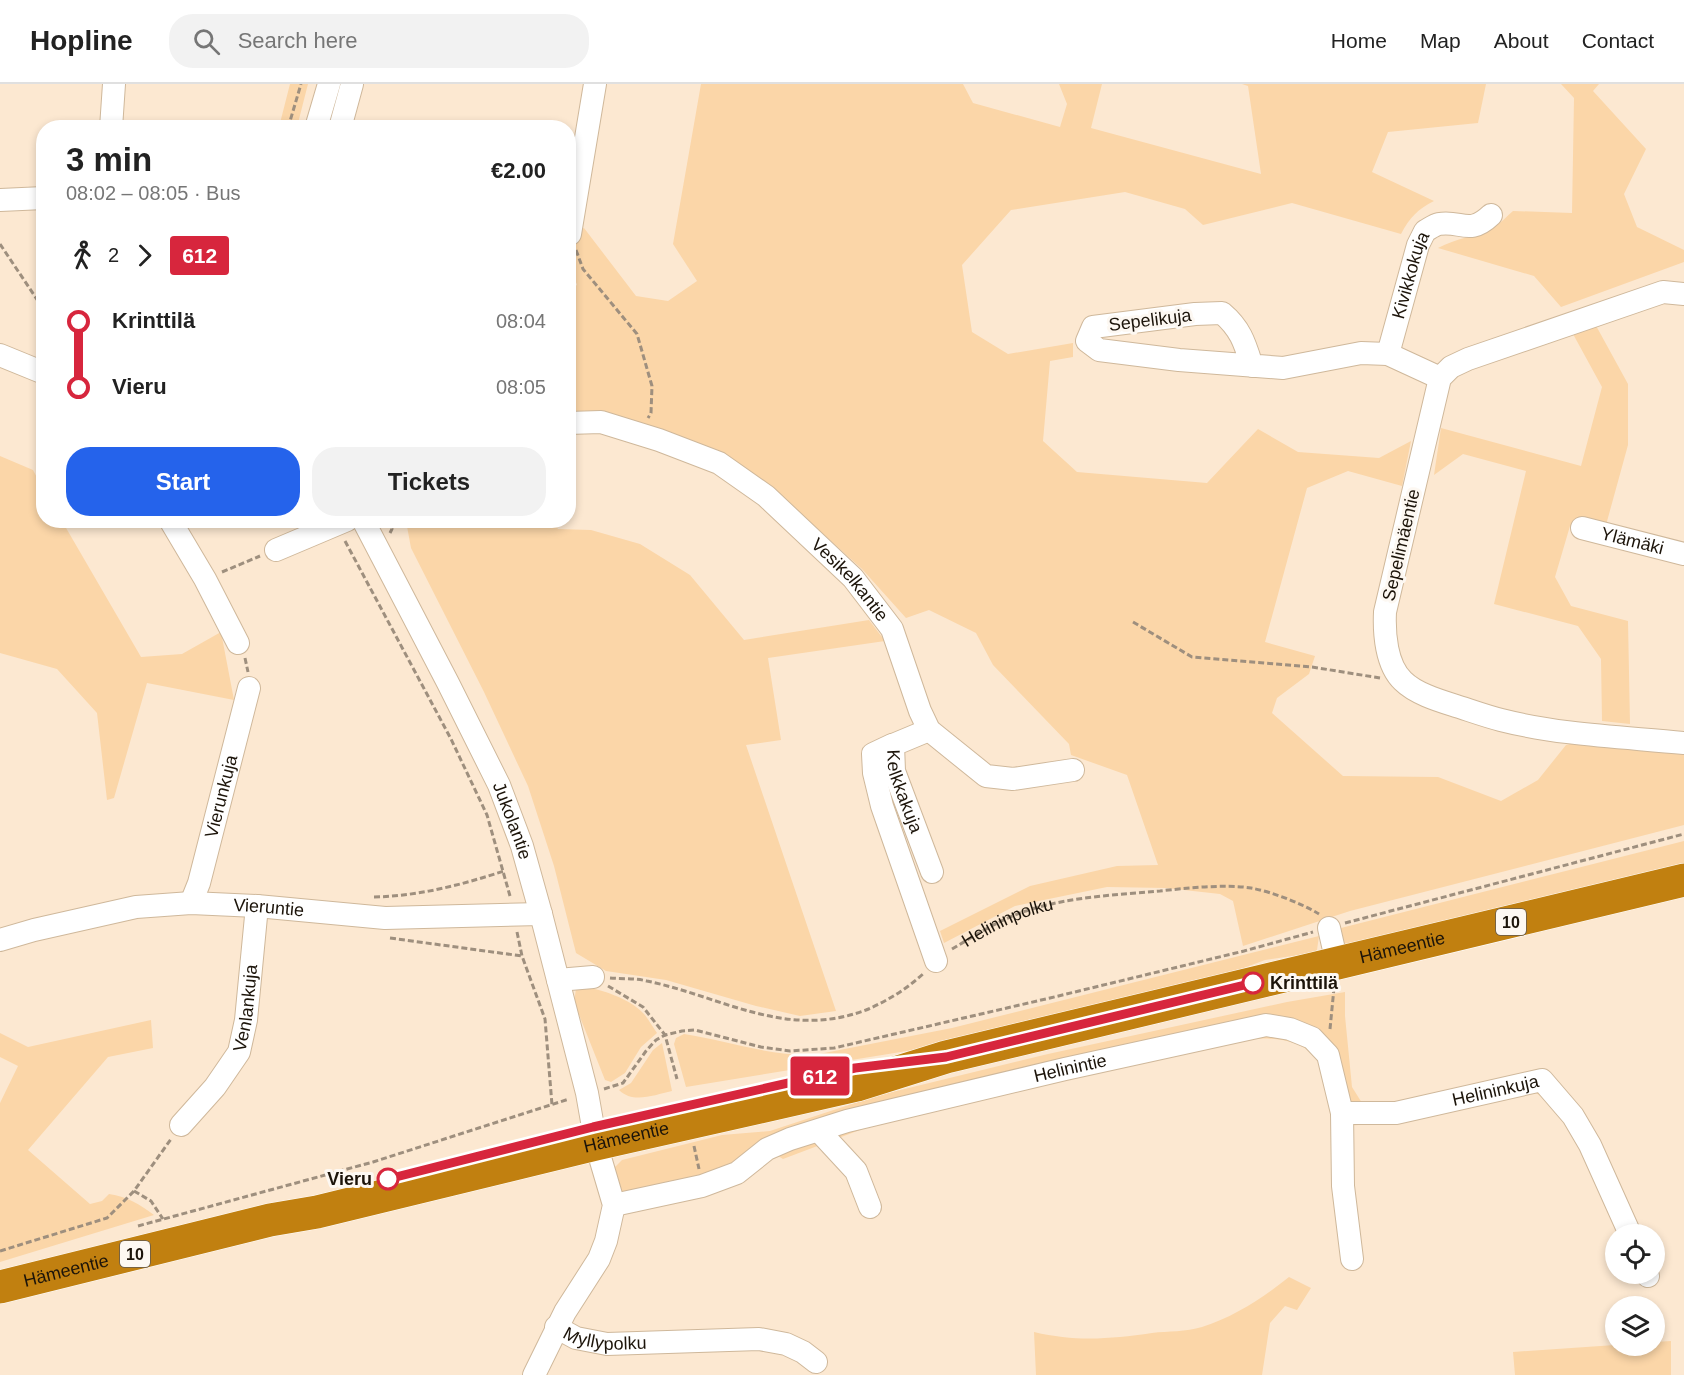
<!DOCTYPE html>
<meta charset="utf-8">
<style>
:root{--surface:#fff;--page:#f2f2f2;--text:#222;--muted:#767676;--line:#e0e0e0;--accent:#2563eb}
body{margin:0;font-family:Helvetica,sans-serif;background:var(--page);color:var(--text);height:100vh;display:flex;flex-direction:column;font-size:22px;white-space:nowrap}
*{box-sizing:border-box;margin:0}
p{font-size:20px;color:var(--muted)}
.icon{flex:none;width:33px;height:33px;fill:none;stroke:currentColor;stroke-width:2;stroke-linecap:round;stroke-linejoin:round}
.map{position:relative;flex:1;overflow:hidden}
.drawer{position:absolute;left:36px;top:36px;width:540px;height:408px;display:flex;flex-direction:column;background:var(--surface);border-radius:24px;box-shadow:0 3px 9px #0003}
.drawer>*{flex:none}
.badge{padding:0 12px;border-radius:4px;font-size:21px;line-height:39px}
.tools{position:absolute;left:1605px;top:1140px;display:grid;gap:12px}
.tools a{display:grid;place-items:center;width:60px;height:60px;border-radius:50%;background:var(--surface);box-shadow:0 3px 9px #0003;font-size:30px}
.map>.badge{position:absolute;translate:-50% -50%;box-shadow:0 0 0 3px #fff}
.legs{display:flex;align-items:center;gap:9px;height:66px;padding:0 30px;font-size:20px}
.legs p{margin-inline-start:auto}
.head{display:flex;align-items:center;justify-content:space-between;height:102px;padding:0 30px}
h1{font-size:33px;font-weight:700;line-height:45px}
.cta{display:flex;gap:12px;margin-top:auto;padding:12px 30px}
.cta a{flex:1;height:69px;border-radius:24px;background:var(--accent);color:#fff;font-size:24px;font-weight:700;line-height:69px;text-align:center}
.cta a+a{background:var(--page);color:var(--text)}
ul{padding:0 30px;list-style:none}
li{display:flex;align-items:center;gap:21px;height:66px;font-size:22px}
li i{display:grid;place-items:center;width:9px;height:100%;margin:0 8px;background:currentColor}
li i::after{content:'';width:15px;height:15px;margin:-8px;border:4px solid;border-radius:50%;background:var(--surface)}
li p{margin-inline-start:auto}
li:first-child i{background:linear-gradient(#0000 50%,currentColor 0)}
li:last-child i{background:linear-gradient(currentColor 50%,#0000 0)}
header{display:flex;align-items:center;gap:36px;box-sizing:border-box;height:84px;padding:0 30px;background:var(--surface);border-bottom:2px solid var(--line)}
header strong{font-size:28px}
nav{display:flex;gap:33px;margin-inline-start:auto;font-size:21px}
.search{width:420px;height:54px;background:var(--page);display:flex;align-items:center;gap:15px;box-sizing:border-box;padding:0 21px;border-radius:24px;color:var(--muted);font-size:22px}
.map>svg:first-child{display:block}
.green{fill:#fbd6a8}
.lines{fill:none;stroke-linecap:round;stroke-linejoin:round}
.minor-casing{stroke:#cfb89b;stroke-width:24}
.highway-casing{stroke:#fff;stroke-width:34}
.path{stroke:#9e8f7e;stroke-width:3;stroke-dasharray:6 3;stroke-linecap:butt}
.minor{stroke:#fff;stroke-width:22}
.highway{stroke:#c18010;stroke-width:33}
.line-1-casing{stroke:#fff;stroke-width:14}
.line-1{stroke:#d7263d;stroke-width:9}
.stop-1-dot{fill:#fff;stroke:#d7263d;stroke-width:3}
.labels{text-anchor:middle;stroke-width:6;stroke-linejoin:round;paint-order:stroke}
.shield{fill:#fdf8f2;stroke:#605850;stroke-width:1.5}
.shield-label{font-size:16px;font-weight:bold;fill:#1c140a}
.street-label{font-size:18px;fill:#1c140a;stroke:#fdf8f2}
.stop-label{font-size:18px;font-weight:bold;fill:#1c140a;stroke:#fdf8f2;text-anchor:start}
</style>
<header>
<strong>Hopline</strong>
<div class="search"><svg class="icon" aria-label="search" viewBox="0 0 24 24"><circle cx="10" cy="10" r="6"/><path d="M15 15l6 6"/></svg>Search here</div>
<nav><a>Home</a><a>Map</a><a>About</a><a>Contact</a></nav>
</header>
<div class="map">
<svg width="1684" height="1291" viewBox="0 0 1684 1291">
<rect width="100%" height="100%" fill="#fce8d1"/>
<path class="green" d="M290,0H308L297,43H279Z
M701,0H963L973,19L1060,43L1067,20L1059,0H1102L1091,44L1261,90L1248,2L1242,0H1486L1478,39L1388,48L1372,88L1434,117C1418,125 1410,133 1401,150L1292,119L1203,141L1185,125L1125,108L1011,126L962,181L972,248L1008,270L1073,259V273L1050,277L1043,357L1077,388L1207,399L1258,345L1298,368L1379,374L1411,357L1402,402L1348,387L1307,404L1265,558L1315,572L1309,590L1277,614L1272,629L1343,692L1438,693L1501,717L1538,696L1566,661L1592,655L1684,666V741L1350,827L1243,862L1233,817L1220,810L1166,804L1107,803L1015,822L944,859L940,847L1030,802L1117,782L1158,781L1127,691L1071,671L1069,660L993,581L976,549L929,526L906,534L862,485L779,410L631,336L569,326L568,205L577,201L569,179V152L584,144L636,212L668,217L697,197L673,160Z
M1561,0H1599L1593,7L1646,65L1624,110L1637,143L1684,166V178L1561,223L1534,192L1438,164C1456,154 1476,153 1494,143C1501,139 1507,132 1513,127L1572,129L1574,14Z
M1594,238L1628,300V361L1606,441L1582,444L1570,442L1555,493L1571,522L1628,537L1630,640L1602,637L1601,575L1578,542L1494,520L1526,387L1463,370L1434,391L1441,344L1581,382L1602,303L1573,250Z
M0,372L33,386L43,405L44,436L62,437L141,573L182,570L221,548L234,616L147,599L114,714L107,716L97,629L57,585L0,569Z
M406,437H554L558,445L591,446L640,460L690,491L744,556L869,536L885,557L768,574L781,656L746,661L836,927L800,932L756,922L666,896L606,887L576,869L554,782L528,702L484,608L411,464Z
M1684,757V781L1352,862L1344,860L1338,851L1341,844Z
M1319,852L1317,866L1313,869L1265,876L1209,897L950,960L686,1003L674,960L676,954L684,950C728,957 769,972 814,971L952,944Z
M582,902C602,906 629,914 643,929C648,934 652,942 657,949L641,963L625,989L611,998L605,996L574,918L576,905Z
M1345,908V932L1352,1003L1362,1019L1413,1018L1546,985L1585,1032L1561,1026L1536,1009L1399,1038L1332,1043C1330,1027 1330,1008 1325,992C1310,941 1246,955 1207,961L865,1044L783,1075L767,1065L702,1102L614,1121L607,1091L622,1076L722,1051L770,1047L876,1012L1048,970L1287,918Z
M151,936L153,964L108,973L28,1066L90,1120L102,1117L109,1110C128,1113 139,1120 154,1131L0,1178V1019L18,982L0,973V949L28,963Z
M662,959L672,1007C654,1011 633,1020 619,1006L631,999L653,966Z
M1289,1193L1311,1204L1297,1226L1285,1222L1270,1239L1262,1291H1036L1034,1248C1076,1258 1110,1255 1152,1249C1168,1247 1186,1248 1202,1243C1234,1233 1263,1214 1289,1193Z
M1671,1257V1291H1515L1513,1268L1615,1261L1654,1262L1655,1258Z"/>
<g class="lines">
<defs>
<g id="minor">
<path d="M111,44L114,0"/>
<path d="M316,44L329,0"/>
<path d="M340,44L352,0"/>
<path d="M0,116L44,114"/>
<path d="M570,150L595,0"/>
<path d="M1684,210L1663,208L1468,275L1451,283L1440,294L1385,528C1384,549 1386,581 1403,597C1415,609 1437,616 1453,621C1469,626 1485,632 1501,636C1560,651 1623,653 1684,659"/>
<path id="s2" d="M1388,270L1418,161L1425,147C1429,145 1434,141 1439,140C1461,136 1469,152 1491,131"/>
<path d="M0,271L44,289"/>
<path d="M1252,282C1245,260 1241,245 1222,229L1195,230L1093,243L1087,257L1099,266L1179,276L1283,284L1361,269L1388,270L1440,294"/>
<path id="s3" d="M568,339L601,338L659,356L719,379L766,412L853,494L892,545L920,627L929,646L986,692L1013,695L1073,686"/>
<path d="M170,436L205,495L238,559"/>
<path id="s4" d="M363,436L448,599L499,701L522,762L541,830L587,1009L596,1060L614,1121L606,1157L599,1175L565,1228L534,1291"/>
<path id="s5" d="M1582,444L1684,470"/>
<path d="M276,466L347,436"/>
<path id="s6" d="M929,646L893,661L894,687L932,788"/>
<path d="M892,661L873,670L874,689L882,722L936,877"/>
<path id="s7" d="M191,819L199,799L249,604"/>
<path d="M1329,844L1337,879"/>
<path id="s8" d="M0,856L34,846L136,823L191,819L257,822L385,834L541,830"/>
<path d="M558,896L593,893"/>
<path id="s9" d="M1342,1029H1396L1542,996L1573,1032L1590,1061L1630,1150"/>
<path id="s10" d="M181,1041L215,1003L239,968L246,936L257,822"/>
<path d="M819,1047L856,1087L870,1123"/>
<path id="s11" d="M614,1121L702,1102L737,1089L767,1065L790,1055L847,1037L1065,985L1266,941L1290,945L1312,954L1328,971L1342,1029L1343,1102L1352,1175"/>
<path d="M1647,1190L1648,1192"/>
<path id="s12" d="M556,1243L576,1254L607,1260L759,1255L786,1260L803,1268L816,1278"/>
</g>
<g id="highway">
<path id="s13" d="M0,1203L270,1136L317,1128L596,1060L857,1001L946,973L1684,796"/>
</g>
</defs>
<use href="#minor" class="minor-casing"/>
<use href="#highway" class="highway-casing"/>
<g class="path">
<path d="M288,44L301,0"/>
<path d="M0,160L44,226"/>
<path d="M576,166L583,185L637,250L652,302L651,329L648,334"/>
<path d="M389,436L392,445L390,449"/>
<path d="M345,457L451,655L487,731L510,812"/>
<path d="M222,488L260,472"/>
<path d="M1133,538L1192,573L1312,583L1380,594"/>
<path d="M245,574L248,588"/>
<path d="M374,813C419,812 461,801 504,787"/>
<path d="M1345,839L1684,750"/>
<path d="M517,848L522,872L545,935L552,1021"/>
<path d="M390,854L522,872"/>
<path id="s1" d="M952,865C974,852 996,838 1020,829C1064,813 1114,811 1160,807C1186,804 1225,800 1251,804C1272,808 1301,819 1319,830"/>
<path d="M610,894C622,895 635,894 647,897C723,913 786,956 866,926C887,917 907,905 924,889"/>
<path d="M608,902L643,923L665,951L677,995"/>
<path d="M1330,945L1334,904"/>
<path d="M604,1005L623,999L646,967L656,956L665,951L682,947L695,946L761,963L790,967L834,964L1050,914L1244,867L1313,848"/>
<path d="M694,1062L699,1085"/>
<path d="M134,1107L151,1117L163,1135"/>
<path d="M138,1142L373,1078L569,1015"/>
<path d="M0,1167L107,1134L134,1107L171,1055"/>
</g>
<use href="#minor" class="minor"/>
<use href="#highway" class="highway"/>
</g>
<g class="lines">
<defs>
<path id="line-1" d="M388,1095L593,1043L855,984L946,973L1253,899"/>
</defs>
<use href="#line-1" class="line-1-casing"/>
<use href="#line-1" class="line-1"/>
</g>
<g class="stop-1-dot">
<circle cx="1253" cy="899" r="10"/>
<circle cx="388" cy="1095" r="10"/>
</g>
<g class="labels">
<g class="shield">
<rect x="1496" y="825" width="30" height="26" rx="4.5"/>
<rect x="120" y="1157" width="30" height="26" rx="4.5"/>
</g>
<g class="shield-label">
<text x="1511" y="844">10</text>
<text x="135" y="1176">10</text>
</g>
<g class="street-label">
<text dy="6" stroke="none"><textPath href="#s2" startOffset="82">Kivikkokuja</textPath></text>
<text transform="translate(1150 236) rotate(-7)" y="6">Sepelikuja</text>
<text dy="6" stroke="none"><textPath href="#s5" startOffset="52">Ylämäki</textPath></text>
<text transform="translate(1401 461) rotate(-77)" y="6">Sepelimäentie</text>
<text dy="6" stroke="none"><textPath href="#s3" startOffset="334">Vesikelkantie</textPath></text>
<text dy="6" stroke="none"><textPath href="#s6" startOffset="87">Kelkkakuja</textPath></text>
<text dy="6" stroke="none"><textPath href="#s7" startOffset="111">Vierunkuja</textPath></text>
<text dy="6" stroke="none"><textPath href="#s4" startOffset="336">Jukolantie</textPath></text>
<text dy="6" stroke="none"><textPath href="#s8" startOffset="273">Vieruntie</textPath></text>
<text dy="6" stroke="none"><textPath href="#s1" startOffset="62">Helininpolku</textPath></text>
<text dy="6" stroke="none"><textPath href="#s13" startOffset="1443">Hämeentie</textPath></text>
<text dy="6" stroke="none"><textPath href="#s10" startOffset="138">Venlankuja</textPath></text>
<text dy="6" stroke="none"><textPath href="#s11" startOffset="480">Helinintie</textPath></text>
<text dy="6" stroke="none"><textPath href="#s9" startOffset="156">Helininkuja</textPath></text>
<text dy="6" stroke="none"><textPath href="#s13" startOffset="644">Hämeentie</textPath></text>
<text dy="6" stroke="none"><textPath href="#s13" startOffset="68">Hämeentie</textPath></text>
<text dy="6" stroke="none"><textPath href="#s12" startOffset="52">Myllypolku</textPath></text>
</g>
<g class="stop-label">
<text x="1270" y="905">Krinttilä</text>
<text x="372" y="1101" text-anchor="end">Vieru</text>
</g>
</g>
</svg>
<div class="tools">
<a><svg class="icon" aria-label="locate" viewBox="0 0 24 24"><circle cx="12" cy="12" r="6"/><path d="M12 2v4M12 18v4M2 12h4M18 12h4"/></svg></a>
<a><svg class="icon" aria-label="layers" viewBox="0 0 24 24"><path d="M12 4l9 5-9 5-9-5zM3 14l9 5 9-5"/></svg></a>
</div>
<b class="badge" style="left:820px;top:992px;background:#d7263d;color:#fff">612</b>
<section class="drawer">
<div class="head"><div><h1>3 min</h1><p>08:02 – 08:05 · Bus</p></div><b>€2.00</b></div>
<div class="legs"><svg class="icon" aria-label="walk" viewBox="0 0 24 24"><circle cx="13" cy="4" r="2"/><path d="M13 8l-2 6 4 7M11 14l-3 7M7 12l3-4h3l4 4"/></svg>2<svg class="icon" aria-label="forward" viewBox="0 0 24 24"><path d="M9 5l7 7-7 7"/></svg><b class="badge" style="background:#d7263d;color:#fff">612</b></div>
<ul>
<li><i style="color:#d7263d"></i><b>Krinttilä</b><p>08:04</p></li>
<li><i style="color:#d7263d"></i><b>Vieru</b><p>08:05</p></li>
</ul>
<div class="cta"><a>Start</a><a>Tickets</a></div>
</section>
</div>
